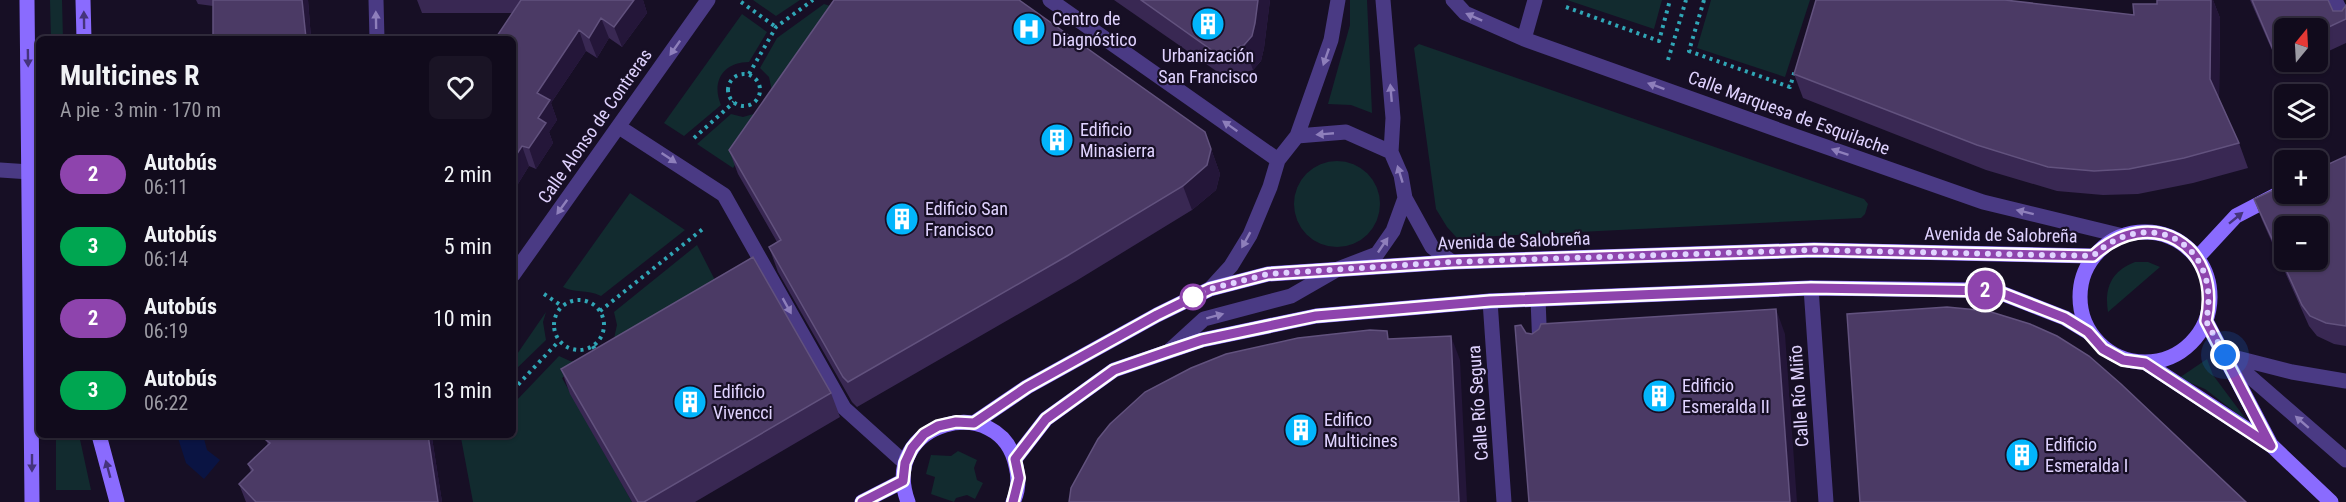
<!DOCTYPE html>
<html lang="es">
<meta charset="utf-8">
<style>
:root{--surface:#110b1c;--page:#1a1425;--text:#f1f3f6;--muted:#9c9ba3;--line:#302b3b}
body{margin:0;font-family:"Roboto Condensed",sans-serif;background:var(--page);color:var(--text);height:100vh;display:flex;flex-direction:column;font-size:22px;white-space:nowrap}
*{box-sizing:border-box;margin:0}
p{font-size:20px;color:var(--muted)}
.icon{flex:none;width:33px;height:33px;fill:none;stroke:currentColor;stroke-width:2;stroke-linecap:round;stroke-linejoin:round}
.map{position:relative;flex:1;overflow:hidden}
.drawer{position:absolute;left:36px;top:36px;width:480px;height:402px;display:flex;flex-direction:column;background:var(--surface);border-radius:9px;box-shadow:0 2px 4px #0004,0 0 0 2px var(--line)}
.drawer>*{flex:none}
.badge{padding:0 12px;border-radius:20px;font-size:21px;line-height:39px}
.needle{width:39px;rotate:18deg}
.tools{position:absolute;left:2274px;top:18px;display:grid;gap:12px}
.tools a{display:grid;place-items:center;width:54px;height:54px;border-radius:9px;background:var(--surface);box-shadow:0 2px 4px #0004,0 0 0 2px var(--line);font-size:30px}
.you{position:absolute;width:30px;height:30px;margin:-15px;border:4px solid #fff;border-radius:50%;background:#1a73e8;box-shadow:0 0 0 9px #1a73e833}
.map>.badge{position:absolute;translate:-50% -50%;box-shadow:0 0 0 3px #fff}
.round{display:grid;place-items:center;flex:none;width:63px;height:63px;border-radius:9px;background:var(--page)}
.overview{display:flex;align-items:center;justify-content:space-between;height:102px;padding:0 24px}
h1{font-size:28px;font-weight:700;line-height:45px}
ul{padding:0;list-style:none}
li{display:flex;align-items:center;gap:18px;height:72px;padding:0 24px}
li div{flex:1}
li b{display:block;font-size:22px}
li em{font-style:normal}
li .badge{min-width:66px;font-weight:700;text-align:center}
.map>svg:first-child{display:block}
.green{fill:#122b2f}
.water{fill:#0a1443}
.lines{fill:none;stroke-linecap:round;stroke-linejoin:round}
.path{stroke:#30a6b6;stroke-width:4;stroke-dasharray:3 4.5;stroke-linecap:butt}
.service{stroke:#4a3a84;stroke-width:15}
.pedestrian{stroke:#4a3a84;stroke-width:15}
.minor{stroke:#4a3a84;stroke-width:15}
.secondary{stroke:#8a6bfe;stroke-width:15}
.wall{fill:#392853}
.shaded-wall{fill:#241639}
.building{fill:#4b3a65;stroke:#62527e;stroke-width:1.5;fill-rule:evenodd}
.oneway{fill:#8e7fbb}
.oneway2{fill:#45347c}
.line-casing{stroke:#fff;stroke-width:14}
.line{stroke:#8e44ad;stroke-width:9}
.walk{stroke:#e0d3ff;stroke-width:6;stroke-dasharray:0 10.8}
.stop-dot{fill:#fff;stroke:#8e44ad;stroke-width:3}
.labels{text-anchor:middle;stroke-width:4.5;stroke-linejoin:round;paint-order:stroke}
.poi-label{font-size:18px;fill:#e0d3ff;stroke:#170f25;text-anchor:start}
.street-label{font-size:18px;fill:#e0d3ff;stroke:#170f25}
</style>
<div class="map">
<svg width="2346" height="502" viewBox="0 0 2346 502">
<rect width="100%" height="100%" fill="#170f25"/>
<path class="green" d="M50,0H62L63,39H51Z
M753,0H800L776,16Z
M1350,0H1367L1372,113L1351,105L1328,104L1350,25Z
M1567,0H1662L1654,29Z
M1711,0H1810L1785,77L1697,48Z
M824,4L843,10L772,91L769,77L760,68L777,38Z
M742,14L767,32L749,62C723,62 711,82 721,105L684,136L664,123Z
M1419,44L1864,199L1868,204L1865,214L1861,218L1457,238L1447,227L1436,209L1414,48Z
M757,113H771L733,168L697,144L731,114L743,117Z
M1294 204a43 43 0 1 1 86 0a43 43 0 1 1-86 0Z
M630,193L685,230L601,296C587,289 573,293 563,287Z
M697,245L718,286L613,343L617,325L614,312Z
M2135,262H2148L2160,267L2108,312C2104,287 2112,271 2135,262Z
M546,312L543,322L546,340L513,372V360Z
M559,356L570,361L585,363L562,378L632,502H473L461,438L466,435H513V407L517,404L516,401Z
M2207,359L2213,375L2248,422L2205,389L2179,378Z
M56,435H79L91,490H56Z
M958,451L977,460L974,468L977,480L983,483L975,499L967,495L956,498L954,502L931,494L935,477L926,474L931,455L951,456Z"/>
<path class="water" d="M177,435H203L207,450L220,460L204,479L186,463Z"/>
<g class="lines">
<path class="path" d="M1704,0L1689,51L1790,87L1795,70
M741,2L776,27
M1566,7L1659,41L1670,0
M1668,60L1686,0
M728 90a16 16 0 1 1 32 0a16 16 0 1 1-32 0Z
M749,74L776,27L813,0
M694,138L734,102
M544,294L562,306
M554 325a25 25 0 1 1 50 0a25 25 0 1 1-50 0Z
M600,311L704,228
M593,346L597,354
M513,390L559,341"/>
<path class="service" d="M1538,299L1540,349"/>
<path class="pedestrian" d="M1490,301L1504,502"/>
<path class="minor" d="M376,0L377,39
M1050,0L1278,160
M1383,0L1393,118L1391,152L1401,175L1405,198L1432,247L1452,262
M1453,0L1465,13L1524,39L1798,137L1983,202L2123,236
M2335,0L2346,23
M1524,39L1535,0
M619,127L724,195L844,408L905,463
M1297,136L1346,132L1391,152
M0,170L30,172
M513,275L708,0
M1811,288L1826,502
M1210,289L1231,266L1250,235L1270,187L1278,160L1297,136L1331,40L1338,0
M1169,351L1204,319L1291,296L1338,269L1377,254L1393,231L1405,198
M2225,355L2346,460
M2229,356L2292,372L2346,381"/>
<path class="secondary" d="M27,0L32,502
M83,0L84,39
M2080 297a65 65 0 1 1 130 0a65 65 0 1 1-130 0Z
M2197,258L2236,216L2284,191
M2206,321L2270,443
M2146,363L2271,445L2331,502
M974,423L1027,387L1157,315L1210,289L1268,274L1452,262L1814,250L2093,256
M99,435L117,502
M1015,459L1046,419L1114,370L1202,340L1316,316L1490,301L1811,288L1970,290L1996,291L2065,318L2088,332
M862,502L903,481
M908,502C878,421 1001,390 1016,466C1019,478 1019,490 1013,502"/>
</g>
<path class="wall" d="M196,0H308L311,38L213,39V6L198,4Z
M417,0H643L647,13L622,47L609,38L597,58L586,51L551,103L557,120L549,132L553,143L536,169L529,166L513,192V39L512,13H422Z
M1114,0H1270L1264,48L1261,61L1253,70L1233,76L1222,75Z
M2157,0H2213L2220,18L2219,98L2239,143L2248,168L2193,183L2138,194L2103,195L2057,191L1986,170L1803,98L1794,74L2134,15L2157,4Z
M2250,0H2328L2333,11H2342L2346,5V43L2318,56V28H2284V62H2306L2282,73Z
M1205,132L1220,174L1216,190L1192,210L1076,281L857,407L852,402L778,272L769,247L777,242L738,174L729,150Z
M2346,156V346L2334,344L2317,336L2309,326L2262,220L2254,199Z
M561,369L831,393L840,417L695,502H632L570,394Z
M432,438L442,502H246L239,484L251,472L248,464L268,445L266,440Z"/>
<path class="shaded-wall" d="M302,0H308L311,39H306Z
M634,0H643L647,13L622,47L614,27Z
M1258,0H1270L1264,48L1261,61L1253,70L1244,45Z
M2211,0H2213L2220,18L2219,103L2210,79Z
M601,18L609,38L597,58L589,38Z
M579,30L586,51L551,103L557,120L549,132L553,143L536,169L529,148L538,118L537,93Z
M1205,132L1220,174L1216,190L1192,210L1183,186Z
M522,146L529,166L513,192V160Z
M1776,309L1785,334L1797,502H1790Z
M1451,336L1460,360L1467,502H1459Z
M428,435H431L432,438L442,502H438Z"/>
<path class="building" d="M213,0H302L306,38H324V39H213Z
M521,0H634L614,27L601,18L589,38L579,30L537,93L550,100L538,118L546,123L529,148L522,146L513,160V39H495Z
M834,0H1019L1205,132L1211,149L1207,165L1183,186L1067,256L848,382L843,377L769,247L781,240L729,150Z
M1141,0H1258L1255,23L1252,36L1244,45L1225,52L1213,51Z
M1816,0H2005L2134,15L2133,4H2157V0H2211L2210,79L2239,143L2184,158L2129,169L2094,171L2048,167L1977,145L1794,74Z
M2252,0H2328L2333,11H2342L2346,5V19L2318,32V28H2284V47L2274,52Z
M2346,156V326L2326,323L2310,316L2302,305L2254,199L2284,185V194H2318V169ZM2284,226H2318V260H2284Z
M753,257L831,393L644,502H638L561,369Z
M1947,307L1988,311L2030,324L2057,336L2089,356L2121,384L2246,502H1860L1847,314Z
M1776,309L1790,502H1529L1515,326L1521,325L1526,333L1532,334L1539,329L1541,324Z
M1370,330L1387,331L1388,339L1451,336L1459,502H1069L1071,488L1098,439L1110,424L1145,392L1191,368L1226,354L1298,338Z
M272,435H428L438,502H256L239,484L253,470L248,464L270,443L266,440Z"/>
<defs><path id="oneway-solid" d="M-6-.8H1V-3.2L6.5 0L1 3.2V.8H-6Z" transform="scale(1.5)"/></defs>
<g class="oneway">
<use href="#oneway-solid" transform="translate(1474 17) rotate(-156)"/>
<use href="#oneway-solid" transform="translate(376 20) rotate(-91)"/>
<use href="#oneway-solid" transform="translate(675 48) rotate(125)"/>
<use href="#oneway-solid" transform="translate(1326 57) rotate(109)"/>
<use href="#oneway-solid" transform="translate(1656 86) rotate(-160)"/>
<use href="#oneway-solid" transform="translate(1391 93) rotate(-95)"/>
<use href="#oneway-solid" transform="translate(1230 126) rotate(-145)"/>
<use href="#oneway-solid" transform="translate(1325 134) rotate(175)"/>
<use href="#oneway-solid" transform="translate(1840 152) rotate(-161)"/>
<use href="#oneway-solid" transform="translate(669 158) rotate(34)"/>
<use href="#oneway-solid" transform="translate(1400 174) rotate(-107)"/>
<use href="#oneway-solid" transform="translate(562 207) rotate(126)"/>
<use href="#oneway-solid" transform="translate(2025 212) rotate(-166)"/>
<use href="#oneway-solid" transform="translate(1246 240) rotate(119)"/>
<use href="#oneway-solid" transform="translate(1383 245) rotate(-56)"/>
<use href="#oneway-solid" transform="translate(787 306) rotate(61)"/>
<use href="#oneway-solid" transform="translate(1215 316) rotate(-15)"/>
<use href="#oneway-solid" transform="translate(2302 422) rotate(-139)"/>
</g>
<g class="oneway2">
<use href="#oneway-solid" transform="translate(84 20) rotate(-91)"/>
<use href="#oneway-solid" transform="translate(28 58) rotate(89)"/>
<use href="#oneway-solid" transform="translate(2236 218) rotate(-39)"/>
<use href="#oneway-solid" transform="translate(32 463) rotate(90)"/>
<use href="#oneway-solid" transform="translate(108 469) rotate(-105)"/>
</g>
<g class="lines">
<defs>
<path id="line" d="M862,502L903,481L905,463L912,448L924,434L938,426L956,422L974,423L1027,387L1157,315L1210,289L1268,274L1452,262L1814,250L2093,256C2150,203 2223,245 2206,321L2271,446L2145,363L2123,360L2103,349L2088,332L2065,318L1996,291L1811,288L1490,301L1316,316L1202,340L1169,351L1114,370L1046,419L1015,459L1019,478L1013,502"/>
</defs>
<use href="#line" class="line-casing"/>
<use href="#line" class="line"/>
<path class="walk" d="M1193,297L1210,289L1268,274L1452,262L1814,250L2093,256C2150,203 2223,245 2206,321L2225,355"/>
</g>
<defs>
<symbol id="building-disc" viewBox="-11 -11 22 22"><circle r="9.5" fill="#02b5fc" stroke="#170f25"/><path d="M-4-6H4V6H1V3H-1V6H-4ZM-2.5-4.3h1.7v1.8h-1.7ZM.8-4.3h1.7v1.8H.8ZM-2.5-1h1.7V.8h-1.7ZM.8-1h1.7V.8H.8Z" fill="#fff"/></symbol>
<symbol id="hospital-disc" viewBox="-11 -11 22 22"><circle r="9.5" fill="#02b5fc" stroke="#170f25"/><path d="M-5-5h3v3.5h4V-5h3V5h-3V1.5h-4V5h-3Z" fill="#fff"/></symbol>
</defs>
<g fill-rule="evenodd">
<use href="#building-disc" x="1189" y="5" width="38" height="38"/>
<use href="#hospital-disc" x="1010" y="10" width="38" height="38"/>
<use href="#building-disc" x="1038" y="121" width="38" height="38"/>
<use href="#building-disc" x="883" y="200" width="38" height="38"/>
<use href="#building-disc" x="1640" y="377" width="38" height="38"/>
<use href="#building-disc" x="671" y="383" width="38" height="38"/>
<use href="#building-disc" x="1282" y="411" width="38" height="38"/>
<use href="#building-disc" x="2003" y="436" width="38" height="38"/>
</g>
<circle class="stop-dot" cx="1193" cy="297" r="12"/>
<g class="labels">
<g class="poi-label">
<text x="1052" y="25">Centro de<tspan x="1052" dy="21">Diagnóstico</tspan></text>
<text x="1208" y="62" text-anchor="middle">Urbanización<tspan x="1208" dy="21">San Francisco</tspan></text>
<text x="1080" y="136">Edificio<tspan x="1080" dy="21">Minasierra</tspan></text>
<text x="925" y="215">Edificio San<tspan x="925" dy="21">Francisco</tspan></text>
<text x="1682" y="392">Edificio<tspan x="1682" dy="21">Esmeralda II</tspan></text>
<text x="713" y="398">Edificio<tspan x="713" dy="21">Vivencci</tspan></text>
<text x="1324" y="426">Edifico<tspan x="1324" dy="21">Multicines</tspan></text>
<text x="2045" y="451">Edificio<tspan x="2045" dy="21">Esmeralda I</tspan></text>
</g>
<g class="street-label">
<text transform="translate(1789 113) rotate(20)" y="6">Calle Marquesa de Esquilache</text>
<text transform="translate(595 126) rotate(-55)" y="6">Calle Alonso de Contreras</text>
<text transform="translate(2001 235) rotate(1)" y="6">Avenida de Salobreña</text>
<text transform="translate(1514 241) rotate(-2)" y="6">Avenida de Salobreña</text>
<text transform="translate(1799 396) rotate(-94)" y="6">Calle Río Miño</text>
<text transform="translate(1478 403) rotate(-94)" y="6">Calle Río Segura</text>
</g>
</g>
</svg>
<div class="tools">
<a><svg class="needle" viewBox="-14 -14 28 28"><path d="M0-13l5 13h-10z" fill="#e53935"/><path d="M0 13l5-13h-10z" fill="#9c9ba3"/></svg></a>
<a><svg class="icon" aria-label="layers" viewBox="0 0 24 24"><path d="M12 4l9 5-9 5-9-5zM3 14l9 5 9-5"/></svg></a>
<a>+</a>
<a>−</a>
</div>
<div class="you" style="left:2225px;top:355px"></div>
<b class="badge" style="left:1985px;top:290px;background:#8e44ad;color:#fff">2</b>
<section class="drawer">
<div class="overview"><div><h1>Multicines R</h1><p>A pie · 3 min · 170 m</p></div><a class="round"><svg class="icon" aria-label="heart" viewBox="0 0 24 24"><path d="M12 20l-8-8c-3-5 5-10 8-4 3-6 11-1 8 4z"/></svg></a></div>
<ul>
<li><span class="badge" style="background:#8e44ad;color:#fff">2</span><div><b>Autobús</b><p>06:11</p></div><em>2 min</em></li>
<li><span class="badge" style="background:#00a651;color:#fff">3</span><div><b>Autobús</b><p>06:14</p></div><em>5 min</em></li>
<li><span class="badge" style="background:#8e44ad;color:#fff">2</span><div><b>Autobús</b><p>06:19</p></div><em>10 min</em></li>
<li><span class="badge" style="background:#00a651;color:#fff">3</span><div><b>Autobús</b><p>06:22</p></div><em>13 min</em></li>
</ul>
</section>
</div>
